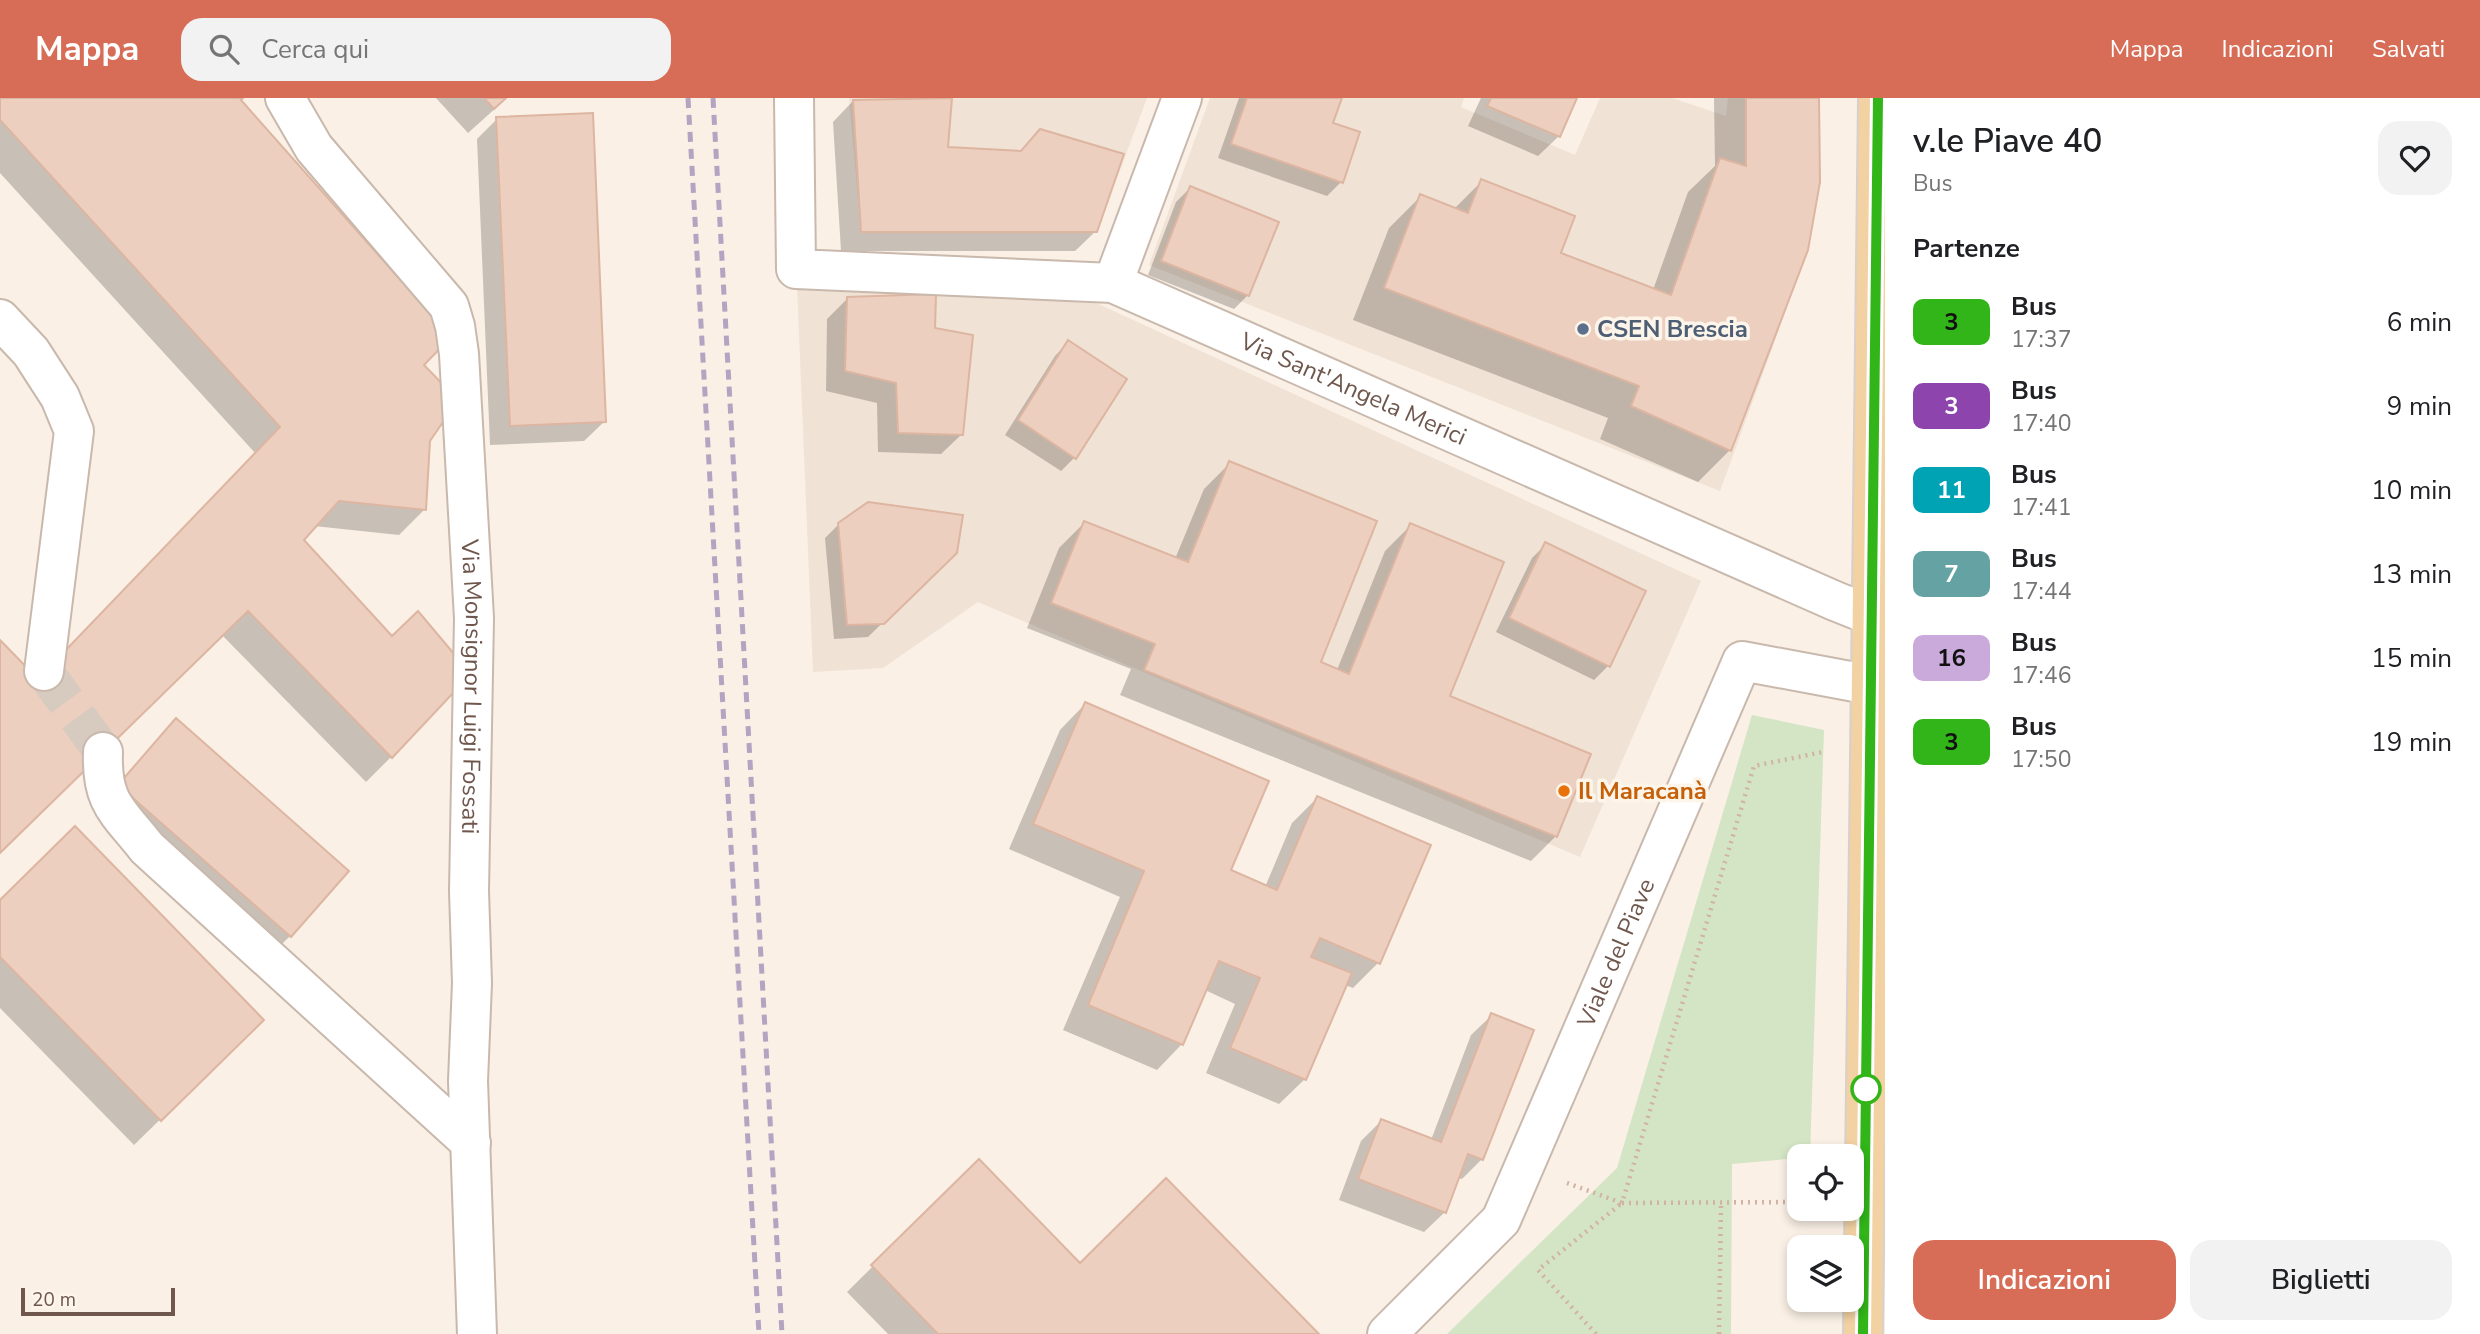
<!DOCTYPE html>
<html lang="it">
<meta charset="utf-8">
<style>
:root{--surface:#fff;--page:#f2f2f2;--text:#202124;--muted:#757577;--accent:#d76d56}
body{margin:0;font-family:"Nunito Sans",sans-serif;background:var(--page);color:var(--text);height:100vh;display:flex;flex-direction:column;font-size:26px;white-space:nowrap}
*{box-sizing:border-box;margin:0}
p{font-size:23px;color:var(--muted)}
.icon{flex:none;width:38px;height:38px;fill:none;stroke:currentColor;stroke-width:2;stroke-linecap:round;stroke-linejoin:round}
.map{position:relative;flex:1;overflow:hidden}
.details{display:flex;flex-direction:column;background:var(--surface);width:595px}
.details>*{flex:none}
.badge{padding:0 14px;border-radius:10px;font-size:24px;line-height:46px}
.fabs{position:absolute;left:1787px;top:1046px;display:grid;gap:14px}
.fabs a{display:grid;place-items:center;width:77px;height:77px;border-radius:14px;background:var(--surface);box-shadow:0 4px 10px #0003;font-size:35px}
.scale{position:absolute;left:21px;bottom:18px;width:154px;box-sizing:border-box;padding-left:7px;border:4px solid #6f574d;border-top:0;font-size:19px;line-height:24px;white-space:nowrap;color:#6f574d;-webkit-text-stroke:5px #fdf5ea;paint-order:stroke}
.map>.badge{position:absolute;translate:-50% -50%;box-shadow:0 0 0 4px #fff}
h2{padding:0 28px;font-size:26px;line-height:63px}
.round{display:grid;place-items:center;flex:none;width:74px;height:74px;border-radius:21px;background:var(--page)}
.summary{display:flex;align-items:center;justify-content:space-between;height:119px;padding:0 28px}
h1{font-size:33px;font-weight:600;line-height:52px}
.button{display:flex;gap:14px;margin-top:auto;padding:14px 28px}
.button a{flex:1;height:80px;border-radius:21px;background:var(--accent);color:#fff;font-size:28px;font-weight:600;line-height:80px;text-align:center}
.button a+a{background:var(--page);color:var(--text)}
ul{padding:0;list-style:none}
li{display:flex;align-items:center;gap:21px;height:84px;padding:0 28px}
li div{flex:1}
li b{display:block;font-size:26px}
li em{font-style:normal}
li .badge{min-width:77px;font-weight:700;text-align:center}
header{display:flex;align-items:center;gap:42px;box-sizing:border-box;height:98px;padding:0 35px;background:var(--accent);color:#fff}
header strong{font-size:33px}
nav{display:flex;gap:38px;margin-inline-start:auto;font-size:24px}
.search{width:490px;height:63px;background:var(--page);display:flex;align-items:center;gap:18px;box-sizing:border-box;padding:0 24px;border-radius:21px;color:var(--muted);font-size:26px}
main{display:flex;flex:1;min-height:0}
.map>svg:first-child{display:block}
.residential{fill:#f0e2d4}
.green{fill:#d3e5c5}
.shadow{fill:#0003}
.building{fill:#eccfbf;stroke:#ddb5a1;stroke-width:2}
.lines{fill:none;stroke-linecap:round;stroke-linejoin:round}
.minor-tunnel{stroke:#d7cabf;stroke-width:38;stroke-dasharray:38 19;stroke-linecap:butt}
.minor-casing{stroke:#c9b8ac;stroke-width:42}
.major-casing{stroke:#d7d0cd;stroke-width:42}
.path{stroke:#d1b2a3;stroke-width:4.5;stroke-dasharray:2 5;stroke-linecap:butt}
.minor{stroke:#fff;stroke-width:38}
.major{stroke:#f2d1a3;stroke-width:38}
.rail{stroke:#b3a5c2;stroke-width:5;stroke-dasharray:10 7;stroke-linecap:butt}
.line-casing{stroke:#fff;stroke-width:16}
.line{stroke:#31b518;stroke-width:10}
.service-dot{fill:#5c6f8a;stroke:#fdf5ea;stroke-width:2.5}
.food-dot{fill:#e8710a;stroke:#fdf5ea;stroke-width:2.5}
.stop-dot{fill:#fff;stroke:#31b518;stroke-width:3.5}
.labels{text-anchor:middle;stroke-width:7;stroke-linejoin:round;paint-order:stroke}
.service-label{font-size:24px;font-weight:bold;fill:#4e5e75;stroke:#fdf5ea;text-anchor:start}
.street-label{font-size:24px;fill:#6f574d;stroke:#fdf5ea}
.food-label{font-size:24px;font-weight:bold;fill:#c56008;stroke:#fdf5ea;text-anchor:start}
</style>
<header>
<strong>Mappa</strong>
<div class="search"><svg class="icon" aria-label="search" viewBox="0 0 24 24"><circle cx="10" cy="10" r="6"/><path d="M15 15l6 6"/></svg>Cerca qui</div>
<nav><a>Mappa</a><a>Indicazioni</a><a>Salvati</a></nav>
</header>
<main>
<div class="map">
<svg width="1885" height="1236" viewBox="0 0 1885 1236">
<rect width="100%" height="100%" fill="#faf0e5"/>
<path class="residential" d="M849,0H1147L1097,134H861Z
M1210,0H1464L1461,9L1575,57L1600,0H1672L1726,18L1728,0H1819L1820,84L1808,152L1720,393L1149,167Z
M797,187L1083,199L1701,483L1580,759L978,504L883,570L813,574Z"/>
<path class="green" d="M1752,617L1824,632L1810,1059L1732,1066L1731,1236H1447L1617,1070Z"/>
<path class="shadow" d="M0,0H241L239,2L422,267L428,342L425,411L399,437L314,428L301,442L391,659L366,684L222,537L0,753V544L37,583L256,356L0,75Z
M436,0H507L468,35Z
M1239,0H1340L1331,26L1341,84L1327,98L1218,60Z
M1481,0H1575L1559,38L1538,58L1468,28Z
M1714,0H1818L1730,352L1698,384L1600,341L1608,320L1353,222L1389,130L1421,98L1454,111L1482,83L1559,156L1653,192L1688,94L1715,68Z
M853,3L946,51L1020,54L1041,33L1096,133L1075,153H841L833,24Z
M497,21L605,323L584,343L490,347L477,41Z
M1190,90L1248,197L1234,211L1148,177L1176,104Z
M848,200L933,231L962,336L941,356L878,354L877,305L826,293L827,221Z
M1068,244L1075,359L1061,373L1005,337L1055,258Z
M1230,365L1318,565L1337,572L1385,453L1410,428L1448,599L1556,738L1531,763L1120,597L1131,571L1027,530L1059,450L1084,425L1175,461L1204,391Z
M839,426L955,454L868,539L834,541L825,440Z
M1546,446L1644,494L1608,568L1594,582L1496,534L1532,460Z
M1085,606L1229,773L1265,789L1292,725L1317,700L1378,865L1353,890L1345,887L1305,981L1279,1006L1206,975L1235,906L1205,892L1182,946L1157,972L1063,932L1120,799L1009,751L1060,632Z
M176,623L290,838L270,858L99,708Z
M0,805L262,922L134,1047L0,910Z
M1492,917L1482,1061L1462,1081L1458,1080L1445,1114L1424,1134L1339,1102L1361,1043L1381,1023L1431,1042L1471,937Z
M979,1063L1079,1167L1316,1236H888L847,1194Z"/>
<path class="building" d="M0,0H243L241,2L451,239L424,267L458,302L430,343L426,412L339,403L304,442L392,538L418,513L471,576L392,660L248,513L0,755V542L38,581L280,329L0,22Z
M484,0H506L494,11Z
M952,0L948,49L1021,53L1040,31L1124,56L1097,134H861L853,2Z
M1247,0H1342L1333,25L1360,34L1343,85L1231,46Z
M1491,0H1577L1560,39L1487,8Z
M1746,0H1819L1820,84L1808,152L1731,353L1631,308L1639,288L1384,190L1420,96L1468,115L1481,81L1575,118L1561,155L1671,197L1720,60L1746,68Z
M593,15L606,324L510,328L496,19Z
M1190,88L1279,124L1249,198L1161,163Z
M936,196L935,230L973,237L963,337L898,335L896,285L845,273L847,199Z
M1068,242L1127,281L1076,361L1018,322Z
M1229,363L1377,423L1321,564L1349,576L1410,425L1504,464L1450,598L1591,656L1557,739L1144,572L1155,546L1051,505L1084,423L1188,464Z
M868,404L963,417L957,455L884,526L847,527L838,425Z
M1545,444L1646,493L1610,569L1509,520Z
M1085,604L1269,683L1231,772L1277,792L1317,698L1431,747L1380,866L1320,840L1311,859L1352,875L1306,982L1230,950L1260,880L1219,863L1183,947L1088,907L1144,773L1033,726Z
M176,620L349,773L291,839L118,687Z
M75,728L264,922L161,1023L0,859V802Z
M1491,915L1534,932L1483,1062L1468,1056L1446,1115L1358,1081L1381,1021L1441,1044Z
M979,1061L1080,1165L1166,1080L1319,1236H938L871,1167Z"/>
<g class="lines">
<path class="minor-tunnel" d="M44,573L103,654"/>
<defs>
<g id="minor">
<path id="s1" d="M285,0L314,50L449,208L455,228L459,256L474,520L469,793L472,885L468,983L477,1236"/>
<path id="s2" d="M794,0L796,171L1113,185L1835,503L1885,523"/>
<path d="M1113,185L1182,0"/>
<path d="M0,221L31,254L60,299L74,333L44,573"/>
<path d="M103,654C101,705 118,713 147,750L471,1045"/>
<path id="s3" d="M1387,1236L1501,1122L1742,563L1871,587"/>
</g>
<path id="major" d="M1863,1236L1878,0"/>
</defs>
<use href="#minor" class="minor-casing"/>
<use href="#major" class="major-casing"/>
<path class="path" d="M1567,1085L1622,1105
M1799,1104L1622,1105L1754,668L1823,654
M1596,1236L1538,1172L1622,1105
M1719,1236L1721,1105"/>
<use href="#minor" class="minor"/>
<use href="#major" class="major"/>
<path class="rail" d="M688,0L759,1236
M713,0L782,1236"/>
</g>
<g class="lines">
<defs>
<path id="line" d="M1863,1236L1878,0"/>
</defs>
<use href="#line" class="line-casing"/>
<use href="#line" class="line"/>
</g>
<circle class="service-dot" cx="1583" cy="231" r="7"/>
<circle class="food-dot" cx="1564" cy="693" r="7"/>
<circle class="stop-dot" cx="1866" cy="991" r="14"/>
<g class="labels">
<g class="service-label">
<text x="1597" y="239">CSEN Brescia</text>
</g>
<g class="street-label">
<text dy="8" stroke="none"><textPath href="#s2" startOffset="751">Via Sant'Angela Merici</textPath></text>
<text dy="8" stroke="none"><textPath href="#s1" startOffset="648">Via Monsignor Luigi Fossati</textPath></text>
<text dy="8" stroke="none"><textPath href="#s3" startOffset="452">Viale del Piave</textPath></text>
</g>
<g class="food-label">
<text x="1578" y="701">Il Maracanà</text>
</g>
</g>
</svg>
<div class="fabs">
<a><svg class="icon" aria-label="locate" viewBox="0 0 24 24"><circle cx="12" cy="12" r="6"/><path d="M12 2v4M12 18v4M2 12h4M18 12h4"/></svg></a>
<a><svg class="icon" aria-label="layers" viewBox="0 0 24 24"><path d="M12 4l9 5-9 5-9-5zM3 14l9 5 9-5"/></svg></a>
</div>
<div class="scale">20 m</div>
</div>
<section class="details">
<div class="summary"><div><h1>v.le Piave 40</h1><p>Bus</p></div><a class="round"><svg class="icon" aria-label="heart" viewBox="0 0 24 24"><path d="M12 20l-8-8c-3-5 5-10 8-4 3-6 11-1 8 4z"/></svg></a></div>
<h2>Partenze</h2>
<ul>
<li><span class="badge" style="background:#31b518;color:#111">3</span><div><b>Bus</b><p>17:37</p></div><em>6 min</em></li>
<li><span class="badge" style="background:#8e44ad;color:#fff">3</span><div><b>Bus</b><p>17:40</p></div><em>9 min</em></li>
<li><span class="badge" style="background:#00a3b4;color:#fff">11</span><div><b>Bus</b><p>17:41</p></div><em>10 min</em></li>
<li><span class="badge" style="background:#65a2a3;color:#fff">7</span><div><b>Bus</b><p>17:44</p></div><em>13 min</em></li>
<li><span class="badge" style="background:#caaadb;color:#111">16</span><div><b>Bus</b><p>17:46</p></div><em>15 min</em></li>
<li><span class="badge" style="background:#31b518;color:#111">3</span><div><b>Bus</b><p>17:50</p></div><em>19 min</em></li>
</ul>
<div class="button"><a>Indicazioni</a><a>Biglietti</a></div>
</section>
</main>
